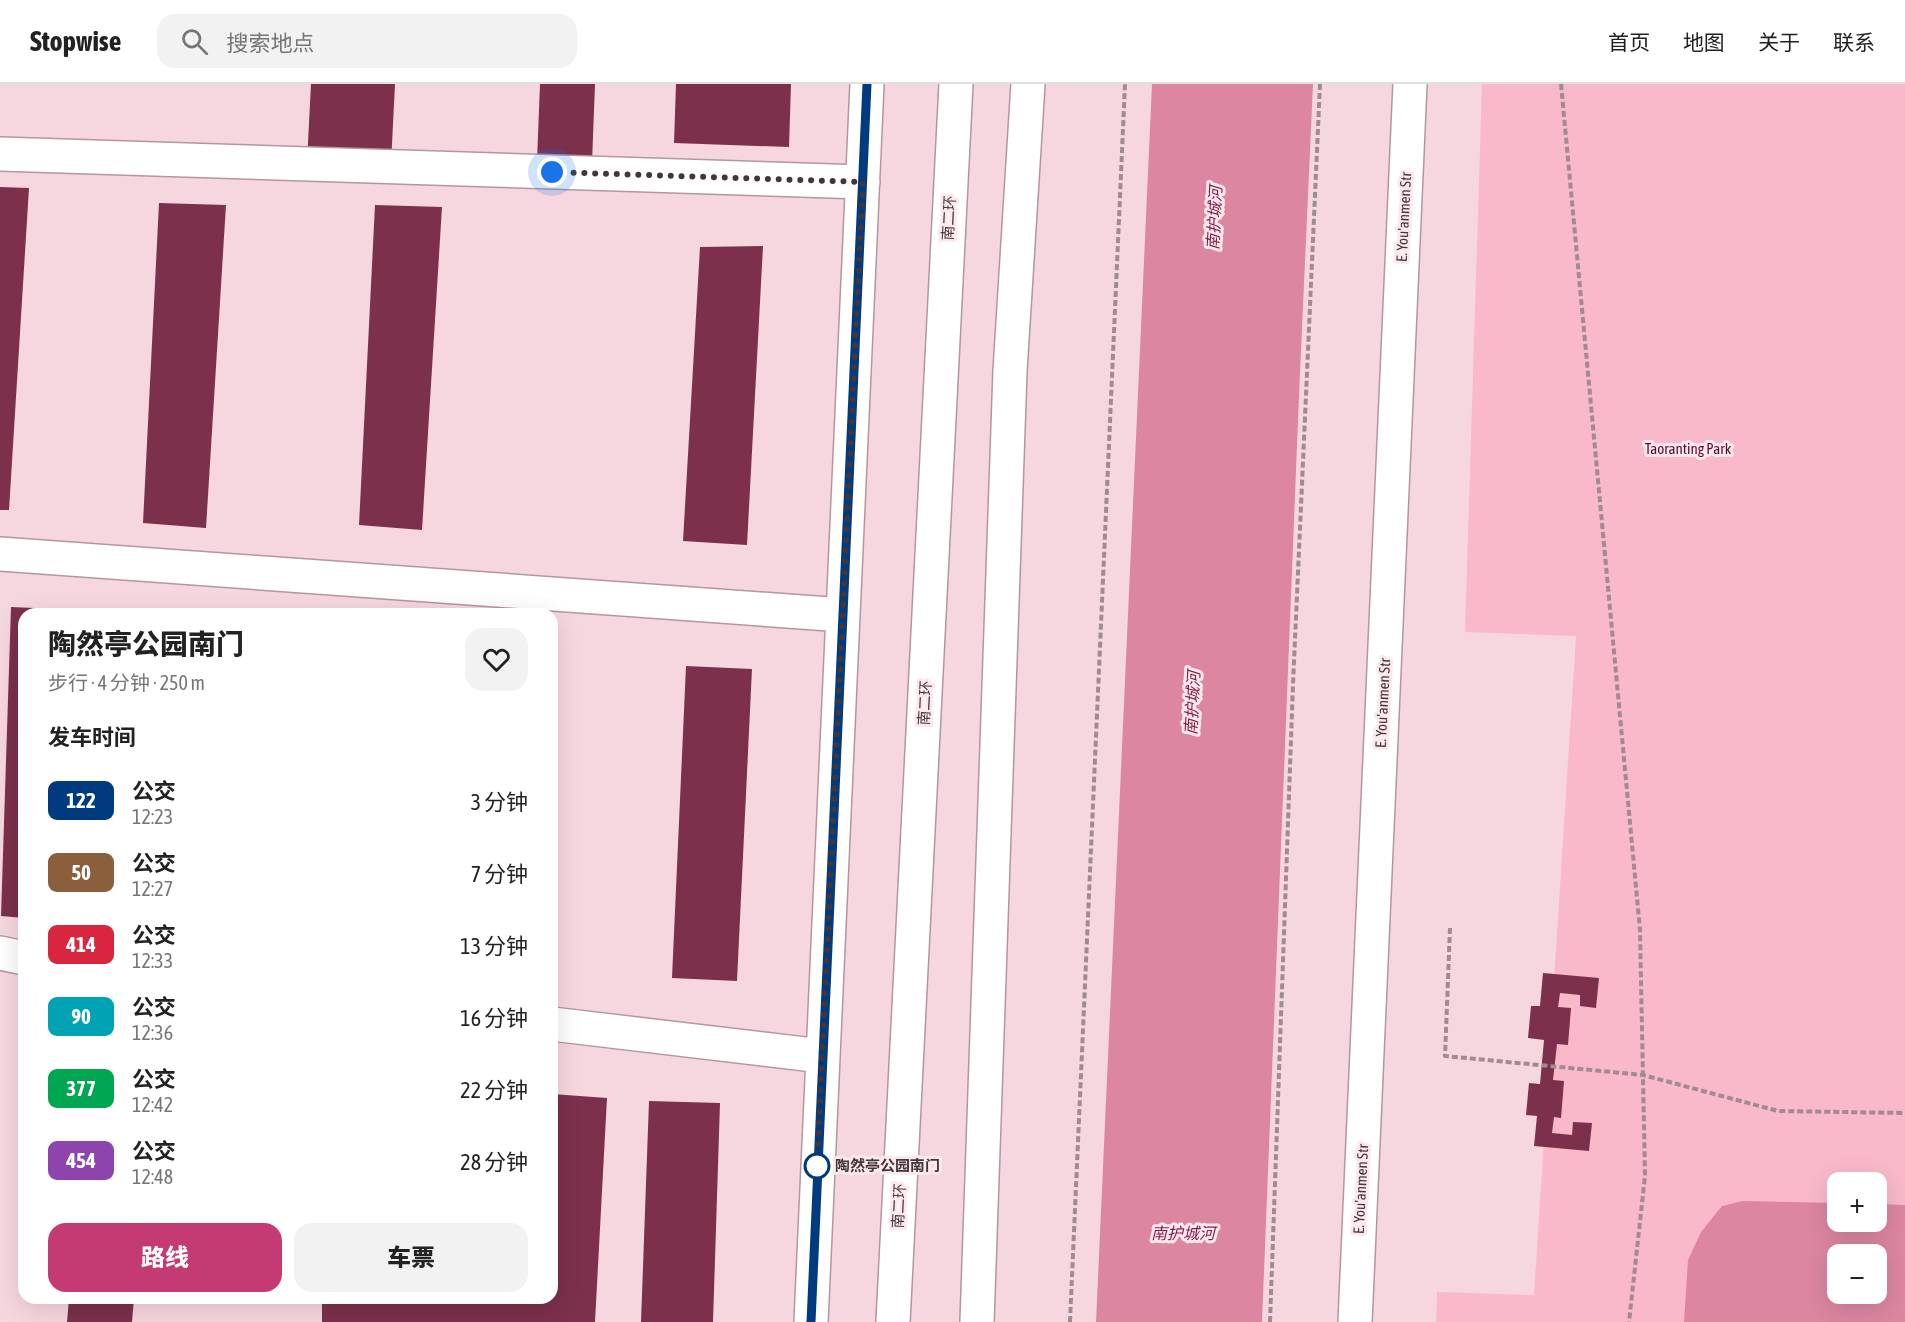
<!DOCTYPE html>
<html lang="zh">
<meta charset="utf-8">
<style>
:root{--surface:#fff;--page:#f2f2f2;--text:#222;--muted:#767676;--line:#e0e0e0;--accent:#c43a72}
body{margin:0;font-family:"Asap Condensed","Noto Sans SC",sans-serif;background:var(--page);color:var(--text);height:100vh;display:flex;flex-direction:column;font-size:22px;white-space:nowrap}
*{box-sizing:border-box;margin:0}
p{font-size:20px;color:var(--muted)}
.icon{flex:none;width:33px;height:33px;fill:none;stroke:currentColor;stroke-width:2;stroke-linecap:round;stroke-linejoin:round}
.map{position:relative;flex:1;overflow:hidden}
.panel{position:absolute;left:18px;top:524px;width:540px;height:696px;display:flex;flex-direction:column;background:var(--surface);border-radius:18px;box-shadow:0 6px 24px #0002}
.panel>*{flex:none}
.badge{padding:0 12px;border-radius:9px;font-size:21px;line-height:39px}
.buttons{position:absolute;left:1827px;top:1088px;display:grid;gap:12px}
.buttons a{display:grid;place-items:center;width:60px;height:60px;border-radius:12px;background:var(--surface);box-shadow:0 6px 24px #0002;font-size:30px}
.you{position:absolute;width:30px;height:30px;margin:-15px;border:4px solid #fff;border-radius:50%;background:#1a73e8;box-shadow:0 0 0 9px #1a73e833}
.map>.badge{position:absolute;translate:-50% -50%;box-shadow:0 0 0 3px #fff}
h2{padding:0 30px;font-size:22px;line-height:54px}
.round{display:grid;place-items:center;flex:none;width:63px;height:63px;border-radius:18px;background:var(--page)}
.overview{display:flex;align-items:center;justify-content:space-between;height:102px;padding:0 30px}
h1{font-size:28px;font-weight:800;line-height:45px}
.button{display:flex;gap:12px;margin-top:auto;padding:12px 30px}
.button a{flex:1;height:69px;border-radius:18px;background:var(--accent);color:#fff;font-size:24px;font-weight:800;line-height:69px;text-align:center}
.button a+a{background:var(--page);color:var(--text)}
ul{padding:0;list-style:none}
li{display:flex;align-items:center;gap:18px;height:72px;padding:0 30px}
li div{flex:1}
li b{display:block;font-size:22px}
li em{font-style:normal}
li .badge{min-width:66px;font-weight:700;text-align:center}
header{display:flex;align-items:center;gap:36px;box-sizing:border-box;height:84px;padding:0 30px;background:var(--surface);border-bottom:2px solid var(--line)}
header strong{font-size:28px}
nav{display:flex;gap:33px;margin-inline-start:auto;font-size:21px}
.search{width:420px;height:54px;background:var(--page);display:flex;align-items:center;gap:15px;box-sizing:border-box;padding:0 21px;border-radius:18px;color:var(--muted);font-size:22px}
.map>svg:first-child{display:block}
.green{fill:#f9b9cb;fill-rule:evenodd}
.water{fill:#dc86a1;fill-rule:evenodd}
.building{fill:#7c304b}
.lines{fill:none;stroke-linecap:round;stroke-linejoin:round}
.minor-casing{stroke:#b4969e;stroke-width:36}
.highway-casing{stroke:#b4969e;stroke-width:36}
.path{stroke:#a18a90;stroke-width:4;stroke-dasharray:6 3;stroke-linecap:butt}
.minor{stroke:#fff;stroke-width:33}
.highway{stroke:#fff;stroke-width:33}
.line-casing{stroke:#fff;stroke-width:14}
.line{stroke:#003b80;stroke-width:9}
.walk{stroke:#43363a;stroke-width:6;stroke-dasharray:0 10.8}
.stop-dot{fill:#fff;stroke:#003b80;stroke-width:3}
.labels{text-anchor:middle;stroke-width:6;stroke-linejoin:round;paint-order:stroke}
.street-label{font-size:15px;fill:#43363a;stroke:#fce8ed}
.park-label{font-size:15px;fill:#5a0d2f;stroke:#fce8ed}
.stop-label{font-size:15px;font-weight:bold;fill:#43363a;stroke:#fce8ed;text-anchor:start}
.water-label{font-size:16px;font-style:italic;fill:#7f1a45;stroke:#fce8ed}
</style>
<header>
<strong>Stopwise</strong>
<div class="search"><svg class="icon" aria-label="search" viewBox="0 0 24 24"><circle cx="10" cy="10" r="6"/><path d="M15 15l6 6"/></svg>搜索地点</div>
<nav><a>首页</a><a>地图</a><a>关于</a><a>联系</a></nav>
</header>
<div class="map">
<svg width="1905" height="1238" viewBox="0 0 1905 1238">
<rect width="100%" height="100%" fill="#f7d7df"/>
<path class="green" d="M1482,0H1905V1238H1436L1437,1208L1534,1211L1576,552L1465,548ZM1838,1098H1876V1137H1838ZM1838,1170H1876V1209H1838Z"/>
<path class="water" d="M1152,0H1313L1299,311L1262,1238H1096Z
M1743,1117L1837,1119L1838,1137H1876L1877,1120L1905,1121V1238H1684L1688,1176L1701,1148L1722,1122ZM1838,1170H1876V1209H1838Z"/>
<path class="building" d="M311,0H395L391,80L307,78Z
M540,0H595L592,79L537,77Z
M676,0H791L789,63L674,59Z
M0,103L29,104L9,426H0Z
M159,119L226,121L206,444L143,439Z
M375,121L442,123L422,446L359,441Z
M763,162L747,461L683,457L700,163Z
M11,523L107,527V530H24V834L1,832Z
M686,582L752,585L737,897L672,894Z
M1543,889L1599,894L1596,924L1580,922V911L1560,909L1558,923L1571,924L1568,961L1557,960L1553,996L1564,997L1561,1034L1554,1033L1552,1049L1572,1051L1573,1038L1592,1039L1589,1067L1534,1062L1537,1032L1526,1031L1529,999L1540,1000L1544,956L1528,954L1531,922H1540Z
M552,1010L607,1014L595,1238H322V1214H552Z
M649,1017L720,1019L713,1238H641Z
M69,1214H134L132,1238H67Z"/>
<g class="lines">
<defs>
<path id="minor" d="M0,70L863,98
M0,470L843,531
M0,869L24,874
M552,940L822,972
M811,1238L867,0
M1355,1238L1410,0"/>
<path id="highway" d="M893,1238L956,0
M977,1238L1010,287L1028,0"/>
</defs>
<use href="#minor" class="minor-casing"/>
<use href="#highway" class="highway-casing"/>
<path class="path" d="M1561,0L1640,846L1645,1092L1629,1238
M1450,844L1445,972L1643,991L1778,1027L1905,1029
M1070,1238L1125,0
M1270,1238L1293,600L1320,0"/>
<use href="#minor" class="minor"/>
<use href="#highway" class="highway"/>
</g>
<g class="lines">
<defs>
<path id="line" d="M811,1238L867,0"/>
</defs>
<use href="#line" class="line-casing"/>
<use href="#line" class="line"/>
<path class="walk" d="M552,88L863,98L817,1084V1082"/>
</g>
<circle class="stop-dot" cx="817" cy="1082" r="12"/>
<g class="labels">
<g class="street-label">
<text transform="translate(1404 133) rotate(-87)" y="5">E. You'anmen Str</text>
<text transform="translate(949 134) rotate(-87)" y="5">南二环</text>
<text transform="translate(925 619) rotate(-87)" y="5">南二环</text>
<text transform="translate(1383 619) rotate(-87)" y="5">E. You'anmen Str</text>
<text transform="translate(1361 1105) rotate(-87)" y="5">E. You'anmen Str</text>
<text transform="translate(899 1122) rotate(-87)" y="5">南二环</text>
</g>
<g class="park-label">
<text x="1688" y="370">Taoranting Park</text>
</g>
<g class="stop-label">
<text x="835" y="1087">陶然亭公园南门</text>
</g>
<g class="water-label">
<text transform="translate(1214 134) rotate(-87)" y="6">南护城河</text>
<text transform="translate(1192 619) rotate(-87)" y="6">南护城河</text>
<text x="1183" y="1155">南护城河</text>
</g>
</g>
</svg>
<div class="buttons">
<a>+</a>
<a>−</a>
</div>
<div class="you" style="left:552px;top:88px"></div>
<section class="panel">
<div class="overview"><div><h1>陶然亭公园南门</h1><p>步行 · 4 分钟 · 250 m</p></div><a class="round"><svg class="icon" aria-label="heart" viewBox="0 0 24 24"><path d="M12 20l-8-8c-3-5 5-10 8-4 3-6 11-1 8 4z"/></svg></a></div>
<h2>发车时间</h2>
<ul>
<li><span class="badge" style="background:#003b80;color:#fff">122</span><div><b>公交</b><p>12:23</p></div><em>3 分钟</em></li>
<li><span class="badge" style="background:#8b5e3c;color:#fff">50</span><div><b>公交</b><p>12:27</p></div><em>7 分钟</em></li>
<li><span class="badge" style="background:#d7263d;color:#fff">414</span><div><b>公交</b><p>12:33</p></div><em>13 分钟</em></li>
<li><span class="badge" style="background:#00a3b4;color:#fff">90</span><div><b>公交</b><p>12:36</p></div><em>16 分钟</em></li>
<li><span class="badge" style="background:#00a651;color:#fff">377</span><div><b>公交</b><p>12:42</p></div><em>22 分钟</em></li>
<li><span class="badge" style="background:#8e44ad;color:#fff">454</span><div><b>公交</b><p>12:48</p></div><em>28 分钟</em></li>
</ul>
<div class="button"><a>路线</a><a>车票</a></div>
</section>
</div>
